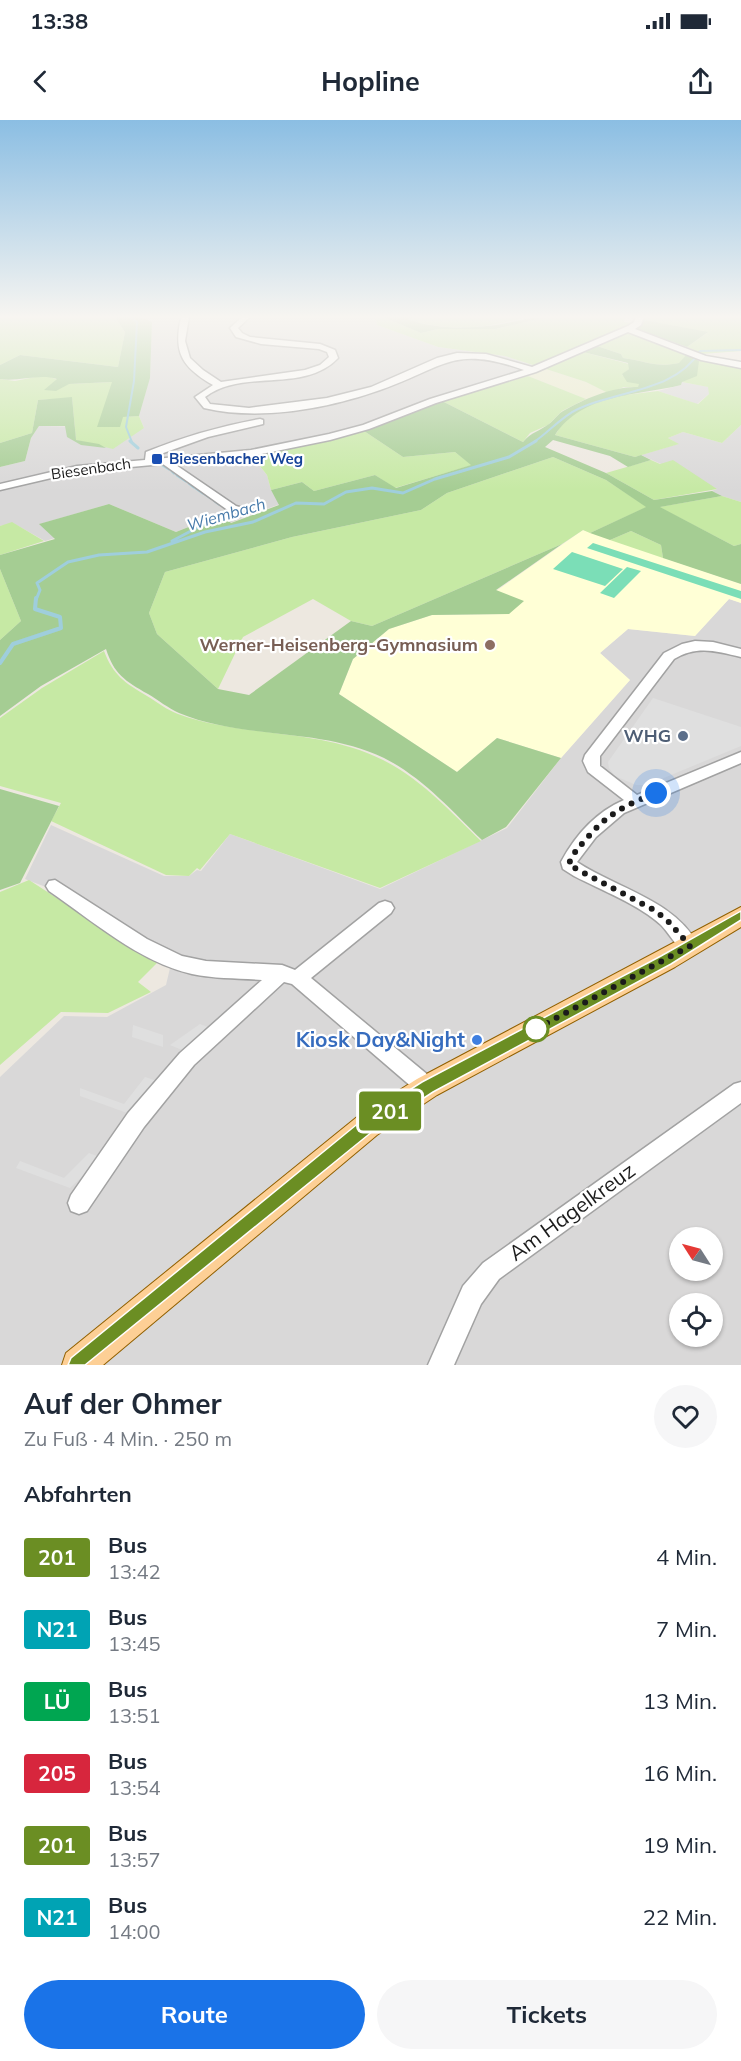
<!DOCTYPE html>
<html lang="de">
<meta charset="utf-8">
<style>
:root{--surface:#fff;--page:#f6f6f7;--text:#1f2937;--muted:#747a83;--accent:#1a73e8}
body{margin:0;font-family:Mulish,sans-serif;background:var(--page);color:var(--text);height:100vh;display:flex;flex-direction:column;font-size:22px;white-space:nowrap}
*{box-sizing:border-box;margin:0}
p{font-size:20px;color:var(--muted)}
.icon{flex:none;width:33px;height:33px;fill:none;stroke:currentColor;stroke-width:2;stroke-linecap:round;stroke-linejoin:round}
.map{position:relative;height:1245px;overflow:hidden}
.side{display:flex;flex-direction:column;background:var(--surface);flex:1}
.side>*{flex:none}
.badge{padding:0 12px;border-radius:4px;font-size:21px;line-height:39px}
.needle{width:39px;rotate:306deg}
.tools{position:absolute;left:669px;top:1107px;display:grid;gap:12px}
.tools a{display:grid;place-items:center;width:54px;height:54px;border-radius:50%;background:var(--surface);box-shadow:0 2px 4px #0004;font-size:30px}
.you{position:absolute;width:30px;height:30px;margin:-15px;border:4px solid #fff;border-radius:50%;background:#1a73e8;box-shadow:0 0 0 9px #1a73e833}
.map>.badge{position:absolute;translate:-50% -50%;box-shadow:0 0 0 3px #fff}
h2{padding:0 24px;font-size:22px;line-height:54px}
.round{display:grid;place-items:center;flex:none;width:63px;height:63px;border-radius:32px;background:var(--page)}
.head{display:flex;align-items:center;justify-content:space-between;height:102px;padding:0 24px}
h1{font-size:28px;font-weight:700;line-height:45px}
.button{display:flex;gap:12px;margin-top:auto;padding:12px 24px}
.button a{flex:1;height:69px;border-radius:36px;background:var(--accent);color:#fff;font-size:24px;font-weight:700;line-height:69px;text-align:center}
.button a+a{background:var(--page);color:var(--text)}
ul{padding:0;list-style:none}
li{display:flex;align-items:center;gap:18px;height:72px;padding:0 24px}
li div{flex:1}
li b{display:block;font-size:22px}
li em{font-style:normal}
li .badge{min-width:66px;font-weight:700;text-align:center}
.status{display:flex;justify-content:space-between;align-items:center;height:42px;padding:0 30px;background:var(--surface);direction:ltr}
.status svg{height:16px;fill:currentColor}
header{display:flex;justify-content:space-between;align-items:center;height:78px;padding:0 24px;background:var(--surface);font-size:27px;font-weight:700}
.map>svg:first-child{display:block}
.residential{fill:#d9d8d8;fill-rule:evenodd}
.education{fill:#ffffd6}
.farmland{fill:#eaecca}
.grass{fill:#c6e9a4}
.forest{fill:#a5cd93}
.pitch{fill:#7bdeb7}
.parking{fill:#dfdfdf}
.lines{fill:none;stroke-linecap:round;stroke-linejoin:round}
.stream-far2{stroke:#9fcedc;stroke-width:2}
.stream-far1{stroke:#9fcedc;stroke-width:3}
.stream{stroke:#9fcedc;stroke-width:4}
.minor-casing{stroke:#a2a2a2;stroke-width:3}
.major-casing{stroke:#916000;stroke-width:2}
.minor{fill:#fff;fill-rule:evenodd}
.major{fill:#fdcf95;fill-rule:evenodd}
.line{fill:#6b8e23;stroke:#fff;stroke-width:1.5}
.walk{stroke:#1b1b1b;stroke-width:6;stroke-dasharray:0 10.8}
.transit-dot{fill:#1a4fb4;stroke:#fff;stroke-width:2}
.education-dot{fill:#8d6e63;stroke:#fff;stroke-width:2}
.service-dot{fill:#5c6f8a;stroke:#fff;stroke-width:2}
.stop-dot{fill:#fff;stroke:#6b8e23;stroke-width:3}
.shop-dot{fill:#3f7fe0;stroke:#fff;stroke-width:2}
.labels{text-anchor:middle;stroke-width:4.5;stroke-linejoin:round;paint-order:stroke}
.far-transit-label{font-size:15px;font-weight:bold;fill:#164399;stroke:#fff;text-anchor:start}
.far-street-label{font-size:15px;fill:#1b1b1b;stroke:#fff}
.far-water-label{font-size:16px;font-style:italic;fill:#477aaa;stroke:#fff}
.education-label{font-size:18px;font-weight:bold;fill:#785e54;stroke:#fff;text-anchor:end}
.service-label{font-size:18px;font-weight:bold;fill:#4e5e75;stroke:#fff;text-anchor:end}
.near-shop-label{font-size:21px;font-weight:bold;fill:#366cbe;stroke:#fff;text-anchor:end}
.near-street-label{font-size:21px;fill:#1b1b1b;stroke:#fff}
</style>
<div class="status"><b>13:38</b><svg viewBox="0 0 49 12"><path d="M0 12V9h3v3zM5 12V6h3v6zM10 12V3h3v9zM15 12V0h3v12zM26 1h20v11H26zM47 4h2v5h-2z"/></svg></div>
<header><svg class="icon" aria-label="back" viewBox="0 0 24 24"><path d="M15 5l-7 7 7 7"/></svg>Hopline<svg class="icon" aria-label="share" viewBox="0 0 24 24"><path d="M12 15V3M7 8l5-5 5 5M5 13v7h14v-7"/></svg></header>
<div class="map">
<svg width="741" height="1245" viewBox="0 0 741 1245">
<rect width="100%" height="100%" fill="#ede8e0"/>
<path class="residential" d="M141,197H373L376,198L377,205L438,227L505,236L536,246L366,304L248,332L267,355L271,370L280,384L230,403L220,394L176,412L109,384L40,404L55,418L45,421L13,403L0,406V347L25,341L31,318L39,306L144,308L139,296L150,257L152,202Z
M682,262L709,267V274L697,284L658,271L681,265Z
M741,305V382L722,376L712,371L717,369L641,335L678,324L668,318L683,312L722,323Z
M729,479L741,483V1245H0V957L64,896L107,897L166,865L170,848L51,769L25,759L51,705L164,756H189L197,750L201,751L230,714L380,769L507,708L561,638L630,560L600,533L628,509L695,516ZM680,1118H712V1150H680ZM680,1184H712V1216H680Z"/>
<path class="education" d="M583,410L741,464V483L729,479L695,516L628,509L600,533L630,560L561,638L497,618L457,652L339,574L353,539L389,509L432,495L509,494L496,471Z"/>
<path class="farmland" d="M546,249L586,262L608,273L586,279L528,256Z"/>
<path class="grass" d="M0,197H117L116,199L125,212L118,247L20,235L0,245Z
M373,197H383L421,213L438,209H495L548,197H625L624,202L633,203L536,246L505,236L438,227L377,205L376,198Z
M416,197H526C483,209 450,212 406,199Z
M646,197H741V231L702,234L687,227L707,213L644,200Z
M625,213L648,218L687,234L680,243C656,248 646,241 623,238L621,234L597,226Z
M583,232L629,244V249L622,255L640,264L638,267H624L608,273L586,262L546,249Z
M696,238L741,246V305L722,323L683,312L668,318L679,324L635,337L555,315L563,303L582,288L617,276L658,271L698,284L709,274L708,267L682,262L699,241Z
M45,255L69,264L112,262L122,297L139,296L144,308L113,329L76,320L72,278L38,280L32,313L0,323V259L15,261Z
M528,256L586,279L562,291L548,305L530,313L523,322L442,281Z
M364,311L403,337L455,332L472,345L395,368L375,355L314,371L302,362L271,370L267,355L251,335L309,325Z
M553,337L606,360L647,387L590,413L583,410L562,424L372,506L351,501L313,479L243,517L218,569L157,514L149,493L165,452L292,417L421,390L447,373Z
M651,340L660,344L673,340L717,369L654,380L606,353Z
M722,376L741,382V424L734,426L659,387Z
M12,402L44,421L0,435V406Z
M631,411L661,425L663,438L610,420Z
M0,449L21,501L0,520Z
M104,531C113,555 125,563 147,576C157,582 167,590 178,594C244,618 320,608 383,640C421,659 451,692 481,721L380,768L230,714L200,750L197,748L189,756L166,755L51,701L61,683L0,666V598L42,568Z
M29,760L157,843L138,862L151,872L108,893L61,892L0,945V772Z"/>
<path class="forest" d="M117,197H141L152,202L150,258L139,296L123,297L120,307H97L112,262L69,264L56,271L44,270L57,259C39,253 19,262 0,259V245L20,235L118,247L125,212L116,199Z
M383,197H416L407,199C436,209 466,209 496,205C515,202 527,197 548,197L495,209H438L421,213Z
M644,200L708,212L687,227L637,209Z
M597,226L621,234L623,238C646,241 656,248 679,243L687,234L699,241L697,256L682,262L681,265C637,276 583,273 555,315L635,337L641,335L651,340L628,347L610,336L553,320L545,327L606,353L654,380L712,371L722,376L660,387L734,426L741,424V464L663,438L661,425L631,411L610,420L590,413L646,387L606,360L553,337L447,373L421,390L292,417L165,452L149,493L157,514L218,569L249,575L351,501L372,506L562,424L496,470L524,481L509,494L432,495L389,509L353,539L339,574L457,652L497,618L561,638L506,707L482,720C452,691 422,657 384,638C320,607 244,620 179,593C168,588 158,580 148,574C125,561 114,554 106,529L41,566L0,596V520L21,501L0,449V435L55,419L39,404L109,384L176,412L221,394L231,403L279,385L271,370L302,362L314,371L375,355L396,368L471,345L455,332L403,337L364,311L442,281L523,322C531,312 540,311 549,304C554,300 558,294 563,291C584,279 614,266 638,267L639,264L627,262L622,254L629,249L628,243L583,232Z
M72,277L76,320L99,324L106,328L81,325L67,317L65,306H39L31,318L25,341L0,347V323L32,313L38,280Z
M0,669L59,686L20,763L0,770Z"/>
<path class="pitch" d="M593,423L741,471V479L587,428Z
M572,432L623,449L605,466L553,449Z
M627,447L641,451L614,478L600,473Z"/>
<path class="parking" d="M653,578L741,607V626L647,665H636L615,656L609,648L608,642Z
M200,904L213,909L182,930L170,925Z
M133,905L163,915V927L132,917Z
M145,957L157,961L130,994L80,976V968L124,984Z
M89,1033L102,1038L70,1068L16,1048L20,1041L64,1058Z"/>
<g class="lines">
<path class="stream-far2" d="M131,197L137,202L134,261L126,307L132,322
M534,322C548,313 562,296 578,289C618,270 675,272 700,231L741,230"/>
<path class="stream-far1" d="M130,321L138,328
M161,344L169,349
M172,351L174,353
M177,355L186,361
M189,363L194,367
M196,368L203,373
M205,374L211,378
M215,381L219,384
M172,421L225,393
M36,480L40,470L37,463L68,442L99,435L147,432L205,412L253,402L296,383L324,384L346,372L372,368L403,373L435,359L509,337L536,321"/>
<path class="stream" d="M0,543L13,524L61,508L60,497L35,489L36,478"/>
<defs>
<path id="minor" d="M181,197H189L185,221L190,238L203,250L221,262L305,250L320,245L329,237L327,232L319,229L261,224L236,217L230,208L242,197H250L238,208L242,213L250,217L320,224L335,230L338,238C304,274 243,248 205,277L210,284L249,288L327,278L371,267L437,238L457,233L486,234L532,247L628,206L634,202L636,197H644L641,205L635,209L706,236L741,242V248L701,240L628,212L536,252L436,283L369,309L330,320L251,336L173,343L236,386L243,388L245,390L239,393L229,391L163,344L77,352L0,370V364L77,346L145,340L146,332C183,317 221,306 260,299L263,300V304L208,317L155,336V339L251,330L329,314L363,305L430,279L524,250C452,224 444,248 380,270C326,289 260,301 204,288L195,277L213,265C182,247 173,233 181,197Z
M695,521L713,522L741,529V537C716,531 697,525 674,539L600,636V646L637,675L741,632V643L624,693L596,717L577,742C618,769 675,780 699,826L696,831C680,837 672,816 661,805C640,785 601,770 574,756L563,749L561,742C575,716 596,692 624,680L588,652L583,641L585,635L664,533L682,524Z
M55,760L147,819L182,836L206,841L282,845L295,850L379,783L385,781L391,783L394,788L391,793L311,858L434,960L437,967L434,974L427,976L420,974L292,864L284,862L194,945L144,1007L87,1091L79,1094L71,1091L68,1083L71,1075L128,993L180,933L262,860C239,858 215,859 192,854C139,842 93,801 49,771L46,766L49,761Z
M741,962V983L499,1159L481,1184L454,1245H428L463,1166L483,1143L734,964Z"/>
<path id="major" d="M741,787V807L675,847L437,975L377,1015L103,1245H62L66,1233L357,997L417,959Z"/>
</defs>
<use href="#minor" class="minor-casing"/>
<use href="#major" class="major-casing"/>
<use href="#minor" class="minor"/>
<use href="#major" class="major"/>
</g>
<linearGradient id="sky" x2="0" y2="1"><stop stop-color="#8bbee3"/><stop offset="0.53" stop-color="#f7f5f1"/><stop offset="1" stop-color="#f7f5f1" stop-opacity="0"/></linearGradient>
<rect width="741" height="371" fill="url(#sky)"/>
<path class="line" d="M741,791V800L671,844L433,972L373,1011L85,1245H68L71,1238L361,1001L422,962L661,836Z"/>
<g class="lines">
<path class="walk" d="M536,909L532,911L690,826L667,800L654,790L569,745L571,737C602,699 611,691 656,673"/>
</g>
<rect class="transit-dot" x="151" y="333" width="12" height="12" rx="3"/>
<circle class="education-dot" cx="490" cy="525" r="6"/>
<circle class="service-dot" cx="683" cy="616" r="6"/>
<circle class="stop-dot" cx="536" cy="909" r="12"/>
<circle class="shop-dot" cx="477" cy="920" r="6"/>
<g class="labels">
<g class="far-transit-label">
<text x="169" y="344">Biesenbacher Weg</text>
</g>
<g class="far-street-label">
<text transform="translate(91 349) rotate(-8)" y="5">Biesenbach</text>
</g>
<g class="far-water-label">
<text transform="translate(226 394) rotate(-16)" y="6">Wiembach</text>
</g>
<g class="education-label">
<text x="478" y="531">Werner-Heisenberg-Gymnasium</text>
</g>
<g class="service-label">
<text x="671" y="622">WHG</text>
</g>
<g class="near-shop-label">
<text x="465" y="927">Kiosk Day&amp;Night</text>
</g>
<g class="near-street-label">
<text transform="translate(572 1092) rotate(-36)" y="7">Am Hagelkreuz</text>
</g>
</g>
</svg>
<div class="tools">
<a><svg class="needle" viewBox="-14 -14 28 28"><path d="M0-13l5 13h-10z" fill="#e53935"/><path d="M0 13l5-13h-10z" fill="#747a83"/></svg></a>
<a><svg class="icon" aria-label="locate" viewBox="0 0 24 24"><circle cx="12" cy="12" r="6"/><path d="M12 2v4M12 18v4M2 12h4M18 12h4"/></svg></a>
</div>
<div class="you" style="left:656px;top:673px"></div>
<b class="badge" style="left:390px;top:991px;background:#6b8e23;color:#fff">201</b>
</div>
<section class="side">
<div class="head"><div><h1>Auf der Ohmer</h1><p>Zu Fuß · 4 Min. · 250 m</p></div><a class="round"><svg class="icon" aria-label="heart" viewBox="0 0 24 24"><path d="M12 20l-8-8c-3-5 5-10 8-4 3-6 11-1 8 4z"/></svg></a></div>
<h2>Abfahrten</h2>
<ul>
<li><span class="badge" style="background:#6b8e23;color:#fff">201</span><div><b>Bus</b><p>13:42</p></div><em>4 Min.</em></li>
<li><span class="badge" style="background:#00a3b4;color:#fff">N21</span><div><b>Bus</b><p>13:45</p></div><em>7 Min.</em></li>
<li><span class="badge" style="background:#00a651;color:#fff">LÜ</span><div><b>Bus</b><p>13:51</p></div><em>13 Min.</em></li>
<li><span class="badge" style="background:#d7263d;color:#fff">205</span><div><b>Bus</b><p>13:54</p></div><em>16 Min.</em></li>
<li><span class="badge" style="background:#6b8e23;color:#fff">201</span><div><b>Bus</b><p>13:57</p></div><em>19 Min.</em></li>
<li><span class="badge" style="background:#00a3b4;color:#fff">N21</span><div><b>Bus</b><p>14:00</p></div><em>22 Min.</em></li>
</ul>
<div class="button"><a>Route</a><a>Tickets</a></div>
</section>
